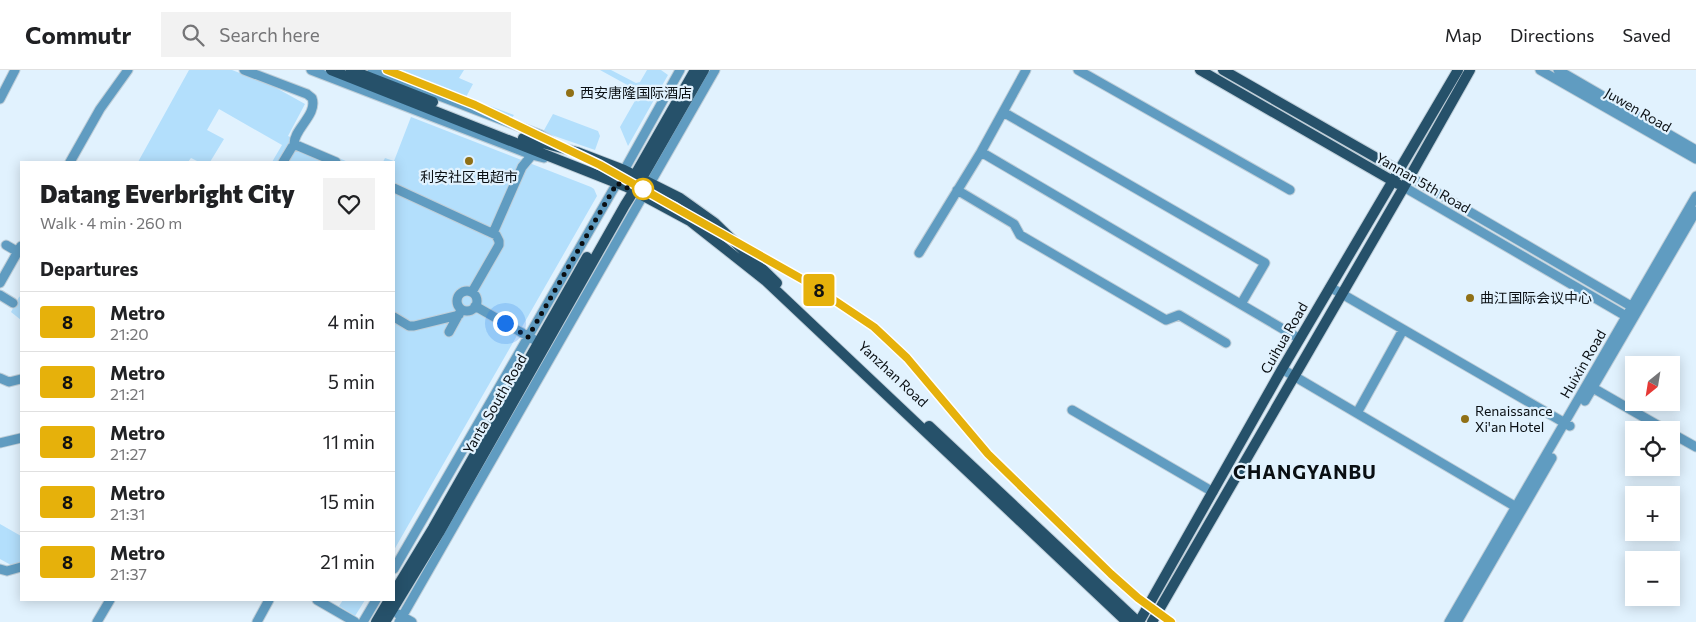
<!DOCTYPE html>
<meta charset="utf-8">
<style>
:root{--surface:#fff;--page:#f2f2f2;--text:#202124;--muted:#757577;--line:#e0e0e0}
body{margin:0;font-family:Commissioner,"Noto Sans SC",sans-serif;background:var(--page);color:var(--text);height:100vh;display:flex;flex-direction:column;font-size:19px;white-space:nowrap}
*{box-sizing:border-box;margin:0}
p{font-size:16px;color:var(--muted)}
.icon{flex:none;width:28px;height:28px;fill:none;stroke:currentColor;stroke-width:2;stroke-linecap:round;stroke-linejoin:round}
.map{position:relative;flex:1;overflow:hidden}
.panel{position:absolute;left:20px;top:91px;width:375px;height:440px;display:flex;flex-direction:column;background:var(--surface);border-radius:0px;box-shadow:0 2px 12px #0003}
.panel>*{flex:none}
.badge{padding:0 10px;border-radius:4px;font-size:18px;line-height:32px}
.needle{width:32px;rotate:210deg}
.buttons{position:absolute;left:1625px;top:286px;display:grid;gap:10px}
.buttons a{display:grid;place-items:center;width:55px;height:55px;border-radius:0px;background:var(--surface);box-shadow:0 2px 12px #0003;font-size:25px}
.you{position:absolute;width:25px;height:25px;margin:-12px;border:4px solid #fff;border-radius:50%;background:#1a73e8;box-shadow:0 0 0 8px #1a73e833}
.map>.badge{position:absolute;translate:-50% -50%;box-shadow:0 0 0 2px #fff}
h2{padding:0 20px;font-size:19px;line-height:45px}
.round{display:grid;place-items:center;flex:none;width:52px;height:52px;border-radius:0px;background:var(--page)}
.head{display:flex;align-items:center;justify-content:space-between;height:85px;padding:0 20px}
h1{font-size:24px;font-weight:800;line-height:38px}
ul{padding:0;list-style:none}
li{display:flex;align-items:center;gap:15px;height:60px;padding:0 20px;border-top:1px solid var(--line)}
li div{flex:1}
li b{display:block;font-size:19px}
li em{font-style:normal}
li .badge{min-width:55px;font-weight:700;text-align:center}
header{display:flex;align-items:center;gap:30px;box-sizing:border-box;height:70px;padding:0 25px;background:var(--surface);border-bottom:1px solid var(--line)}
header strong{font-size:24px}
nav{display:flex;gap:28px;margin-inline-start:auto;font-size:18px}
.search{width:350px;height:45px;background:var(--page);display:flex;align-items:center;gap:12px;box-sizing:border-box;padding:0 18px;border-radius:0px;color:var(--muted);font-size:19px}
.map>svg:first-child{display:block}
.green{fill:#b3dffc}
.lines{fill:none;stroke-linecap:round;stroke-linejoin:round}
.minor-casing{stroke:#bfced8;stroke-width:11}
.major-casing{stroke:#bfced8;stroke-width:12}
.minor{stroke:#609cc1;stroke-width:9}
.major{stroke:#26516a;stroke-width:10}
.line-casing{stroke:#fff;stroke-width:11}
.line{stroke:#e6b10b;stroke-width:8}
.walk{stroke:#0a0f13;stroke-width:5;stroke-dasharray:0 9}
.poi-dot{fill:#907016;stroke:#e1f2fe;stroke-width:2}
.stop-dot{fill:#fff;stroke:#e6b10b;stroke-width:2.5}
.labels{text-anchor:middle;stroke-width:4.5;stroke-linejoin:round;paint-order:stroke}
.poi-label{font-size:14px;fill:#0a0f13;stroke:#e1f2fe;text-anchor:start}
.street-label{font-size:14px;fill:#0a0f13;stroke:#e1f2fe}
.district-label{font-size:19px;font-weight:bold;letter-spacing:1px;fill:#0a0f13;stroke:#e1f2fe}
</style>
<header>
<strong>Commutr</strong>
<div class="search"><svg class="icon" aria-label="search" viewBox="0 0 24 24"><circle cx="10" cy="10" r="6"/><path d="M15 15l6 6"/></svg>Search here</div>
<nav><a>Map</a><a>Directions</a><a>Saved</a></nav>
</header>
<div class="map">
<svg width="1696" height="552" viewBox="0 0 1696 552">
<rect width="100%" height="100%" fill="#e1f2fe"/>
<path class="green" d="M189,0H232L271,15L305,34L288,66L348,92H272L282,75L219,39L207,60L224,69L210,92H199L191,88L188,92H138Z
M387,0H464L459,8L473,14L466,27L514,45L511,49L388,2Z
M600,0H611L636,13L640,12L647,0H661L668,5L628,76L620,57L640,22Z
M553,44L598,61L600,66L595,80L543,62Z
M411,47L591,117L594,119L597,126L394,480V92H383L385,88L394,91Z
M21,226V250L11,242L19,227Z
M0,454L21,466V493L11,495L0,489Z
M343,530H365L355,546L339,536Z"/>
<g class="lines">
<defs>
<path id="minor" d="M244,0L307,24L312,28C318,45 293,59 294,75
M311,0L532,85L544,88
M372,0L541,65L557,75
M1078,0L1290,120
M1540,0L1696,89
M1558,0L1696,80
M0,29L15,0
M1003,42L1265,193L1241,234
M981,82L1300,269
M70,92L100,39L128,0
M283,92L292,77L296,75L336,92
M1410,107L1636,239
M1404,117L1631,249
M394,118L496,165L499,171V175L472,222
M957,120L1014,154L1020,165L1166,250L1179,245L1226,273
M493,163L522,97L532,85
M6,175L18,182
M919,183L981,82L1026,0
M0,213L21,176
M1330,217L1570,356
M457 231a10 10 0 1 1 20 0a10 10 0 1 1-20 0Z
M0,225L13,233
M475,236L538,272
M394,247L409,256H414L459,245
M449,262L460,242
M1282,299L1516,437
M0,308L9,312L21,309
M1593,318L1666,360
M1585,331L1696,141
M1072,340L1213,422
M1357,343L1403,260
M1671,363L1696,377
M0,373L21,368
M0,499L7,501L21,497
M394,499L617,113L680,0
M317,530L355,552
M398,544L412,552
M97,552L110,530
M257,552L269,530
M363,552L376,530
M399,552L715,0
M1449,552L1696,126
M1457,552L1552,388"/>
<path id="major" d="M331,0L627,117L690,151L766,211L1127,552
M351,0L433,32
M1200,0L1398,114
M1223,0L1403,103
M523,68L577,82L624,100L680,128L715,153L777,213
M632,110L695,0
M929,356L1138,552
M394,522L433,458L587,187
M376,552L389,530
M385,552L439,463L625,135L642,108L704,0
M1139,552L1282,299L1458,0
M1152,552L1404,117L1470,0"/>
</defs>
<use href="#minor" class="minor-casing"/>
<use href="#major" class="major-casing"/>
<use href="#minor" class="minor"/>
<use href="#major" class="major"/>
</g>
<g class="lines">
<defs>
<path id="line" d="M387,0L475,35L600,95L807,212L874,257L907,288L988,384L1111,504L1138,528L1171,552"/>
</defs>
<use href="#line" class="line-casing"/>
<use href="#line" class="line"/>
<path class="walk" d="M505,253L528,267L617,113L644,126L643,119"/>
</g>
<g class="poi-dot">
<circle cx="570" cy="23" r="5"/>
<circle cx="469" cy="91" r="5"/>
<circle cx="1470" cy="228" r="5"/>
<circle cx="1465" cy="349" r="5"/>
</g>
<circle class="stop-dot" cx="643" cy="119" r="10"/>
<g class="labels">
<g class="poi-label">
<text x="580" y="28">西安唐隆国际酒店</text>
<text x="469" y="112" text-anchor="middle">利安社区电超市</text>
<text x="1480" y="233">曲江国际会议中心</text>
<text x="1475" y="346">Renaissance<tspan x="1475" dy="16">Xi'an Hotel</tspan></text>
</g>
<g class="street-label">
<text transform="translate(1638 40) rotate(30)" y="5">Juwen Road</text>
<text transform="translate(1423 113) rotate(30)" y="5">Yannan 5th Road</text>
<text transform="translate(1284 268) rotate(-60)" y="5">Cuihua Road</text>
<text transform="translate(1583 294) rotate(-60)" y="5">Huixin Road</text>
<text transform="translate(893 304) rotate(43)" y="5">Yanzhan Road</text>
<text transform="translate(495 334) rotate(-60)" y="5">Yanta South Road</text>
</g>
<g class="district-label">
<text x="1305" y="409">CHANGYANBU</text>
</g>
</g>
</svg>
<div class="buttons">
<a><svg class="needle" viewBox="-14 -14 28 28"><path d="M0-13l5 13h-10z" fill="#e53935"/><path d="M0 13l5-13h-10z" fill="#757577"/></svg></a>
<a><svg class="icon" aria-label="locate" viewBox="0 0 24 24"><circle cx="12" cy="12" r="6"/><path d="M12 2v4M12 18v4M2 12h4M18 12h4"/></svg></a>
<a>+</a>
<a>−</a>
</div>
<div class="you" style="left:505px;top:253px"></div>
<b class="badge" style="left:819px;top:220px;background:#e6b10b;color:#111">8</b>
<section class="panel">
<div class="head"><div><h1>Datang Everbright City</h1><p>Walk · 4 min · 260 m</p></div><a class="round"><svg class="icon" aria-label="heart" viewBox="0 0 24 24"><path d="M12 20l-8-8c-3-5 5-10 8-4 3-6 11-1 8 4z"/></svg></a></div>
<h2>Departures</h2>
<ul>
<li><span class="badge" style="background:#e6b10b;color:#111">8</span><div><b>Metro</b><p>21:20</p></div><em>4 min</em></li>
<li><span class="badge" style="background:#e6b10b;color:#111">8</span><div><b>Metro</b><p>21:21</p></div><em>5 min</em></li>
<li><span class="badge" style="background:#e6b10b;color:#111">8</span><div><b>Metro</b><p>21:27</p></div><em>11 min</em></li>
<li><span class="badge" style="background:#e6b10b;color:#111">8</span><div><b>Metro</b><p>21:31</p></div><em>15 min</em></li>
<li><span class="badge" style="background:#e6b10b;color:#111">8</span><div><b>Metro</b><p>21:37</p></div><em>21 min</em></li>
</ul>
</section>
</div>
